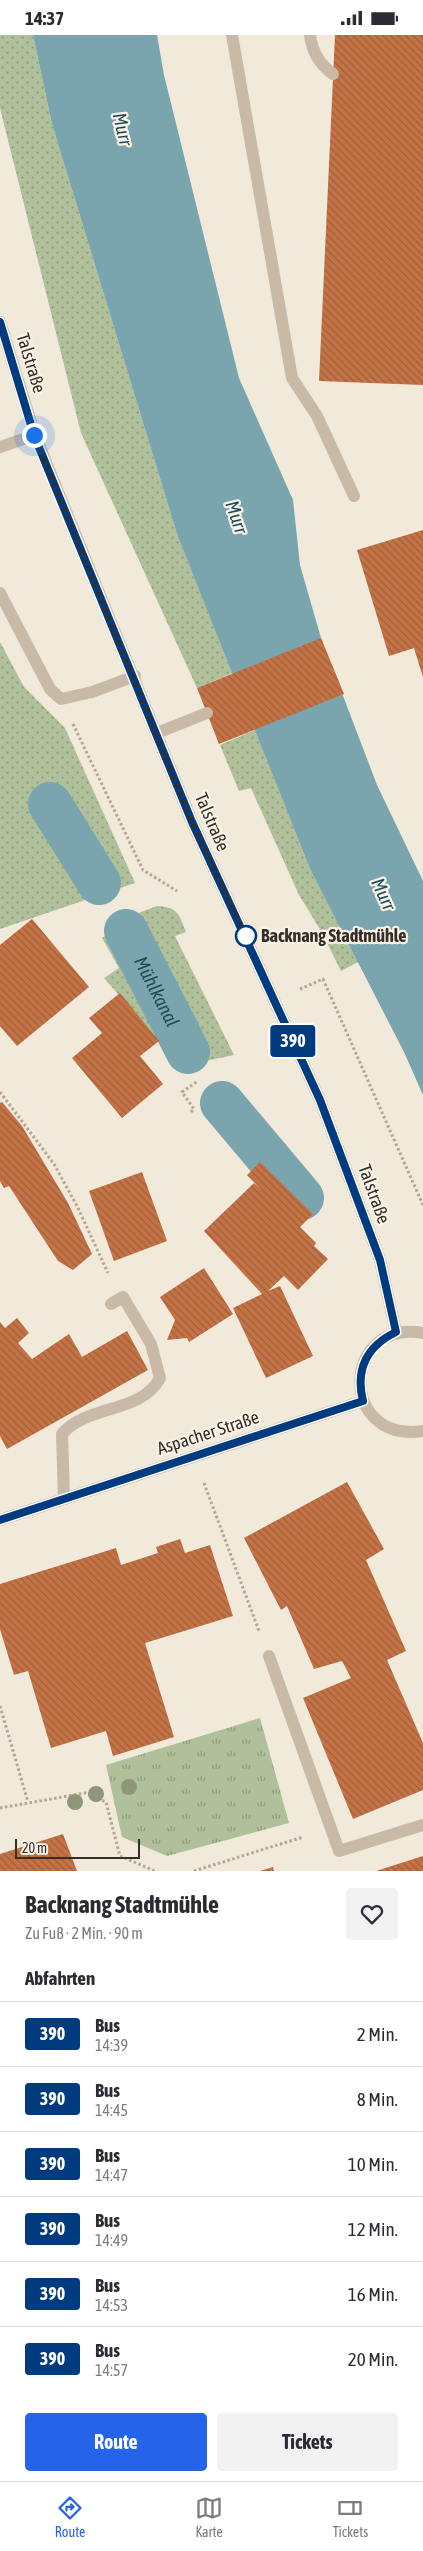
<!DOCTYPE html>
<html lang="de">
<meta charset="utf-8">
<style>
:root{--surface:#fff;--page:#f2f2f3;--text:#2b2b33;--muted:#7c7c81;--line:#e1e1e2;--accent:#2563eb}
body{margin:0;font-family:"Asap Condensed",sans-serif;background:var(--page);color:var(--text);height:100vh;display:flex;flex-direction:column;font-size:19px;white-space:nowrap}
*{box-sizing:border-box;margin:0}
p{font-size:16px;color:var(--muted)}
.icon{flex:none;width:28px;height:28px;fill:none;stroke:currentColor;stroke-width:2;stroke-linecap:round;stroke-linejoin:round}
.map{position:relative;height:1836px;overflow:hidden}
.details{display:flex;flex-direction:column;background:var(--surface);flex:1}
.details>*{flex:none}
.badge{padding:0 10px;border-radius:4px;font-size:18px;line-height:32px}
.scale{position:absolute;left:15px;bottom:12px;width:125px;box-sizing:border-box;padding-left:5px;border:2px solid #352d27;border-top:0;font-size:14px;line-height:18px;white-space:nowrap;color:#352d27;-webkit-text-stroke:4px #f9f3e7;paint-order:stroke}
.you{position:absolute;width:25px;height:25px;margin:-12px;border:4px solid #fff;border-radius:50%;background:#1a73e8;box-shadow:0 0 0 8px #1a73e833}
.map>.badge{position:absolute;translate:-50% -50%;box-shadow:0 0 0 2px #fff}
h2{padding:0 25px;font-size:19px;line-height:45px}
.round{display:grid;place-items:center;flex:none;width:52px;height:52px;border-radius:5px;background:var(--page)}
.head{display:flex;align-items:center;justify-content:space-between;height:85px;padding:0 25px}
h1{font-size:24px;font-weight:700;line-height:38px}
.button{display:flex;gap:10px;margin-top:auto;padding:10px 25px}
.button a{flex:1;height:58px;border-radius:5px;background:var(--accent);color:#fff;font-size:20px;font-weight:700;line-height:58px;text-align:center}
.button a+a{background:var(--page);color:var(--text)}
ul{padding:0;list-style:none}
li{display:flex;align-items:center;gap:15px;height:65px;padding:0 25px;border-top:1px solid var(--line)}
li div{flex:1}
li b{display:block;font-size:19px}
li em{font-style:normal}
li .badge{min-width:55px;font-weight:700;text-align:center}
.status{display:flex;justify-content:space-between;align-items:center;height:35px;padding:0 25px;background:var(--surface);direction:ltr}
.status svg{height:14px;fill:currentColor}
.tab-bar{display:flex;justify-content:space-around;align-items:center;height:70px;border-top:1px solid var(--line);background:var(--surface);font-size:14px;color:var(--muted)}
.tab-bar a{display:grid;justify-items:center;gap:2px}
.tab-bar .active{color:var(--accent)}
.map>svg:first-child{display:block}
.grass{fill:url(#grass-dots)}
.park{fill:url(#park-tufts)}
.water{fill:#7aa5ae}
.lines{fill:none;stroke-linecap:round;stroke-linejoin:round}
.canal{stroke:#7aa5ae;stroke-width:44}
.building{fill:url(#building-back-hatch)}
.path{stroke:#b5a591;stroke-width:3;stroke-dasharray:2.5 2.5;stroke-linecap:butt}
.service{stroke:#c9baa7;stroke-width:12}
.tertiary{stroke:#c9baa7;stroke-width:12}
.tree{fill:#90967a}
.line-casing{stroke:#fff;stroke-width:11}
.line{stroke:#003b80;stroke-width:8}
.walk{stroke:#352d27;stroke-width:5;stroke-dasharray:0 9}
.stop-dot{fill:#fff;stroke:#003b80;stroke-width:2.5}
.labels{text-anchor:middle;stroke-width:4.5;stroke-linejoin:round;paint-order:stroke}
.street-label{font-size:18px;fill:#352d27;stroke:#f9f3e7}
.stop-label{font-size:18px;font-weight:bold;fill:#352d27;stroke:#f9f3e7;text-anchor:start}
.water-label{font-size:19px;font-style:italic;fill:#1e4c56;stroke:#f9f3e7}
</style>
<div class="status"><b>14:37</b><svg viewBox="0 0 49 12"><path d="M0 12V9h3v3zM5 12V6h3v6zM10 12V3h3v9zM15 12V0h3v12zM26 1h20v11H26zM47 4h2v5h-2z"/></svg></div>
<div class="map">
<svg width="423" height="1836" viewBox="0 0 423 1836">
<defs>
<pattern id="grass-dots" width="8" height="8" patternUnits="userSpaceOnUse" patternTransform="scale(1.25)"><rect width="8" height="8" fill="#afc09b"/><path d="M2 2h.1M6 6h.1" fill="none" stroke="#8f9c7e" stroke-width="1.8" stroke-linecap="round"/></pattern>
<pattern id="park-tufts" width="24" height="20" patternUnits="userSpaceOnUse" patternTransform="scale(1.25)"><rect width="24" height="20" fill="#afc09b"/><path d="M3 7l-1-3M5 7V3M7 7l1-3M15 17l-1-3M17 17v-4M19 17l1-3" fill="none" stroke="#8f9c7e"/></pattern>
<pattern id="building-back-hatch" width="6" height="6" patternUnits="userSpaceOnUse" patternTransform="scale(1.25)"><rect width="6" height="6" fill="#c47346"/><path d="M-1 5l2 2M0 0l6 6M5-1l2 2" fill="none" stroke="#a05f3a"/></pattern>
</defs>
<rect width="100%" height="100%" fill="#f1e9da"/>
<path class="grass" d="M0,0H33L52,89L177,499L233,638L197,653L81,398L0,73Z
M0,607L24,652L65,693L135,848L0,894Z
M255,695L310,834L358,927L341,936L321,896L299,860L251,753L239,756L220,710Z
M157,871C178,872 179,879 186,897L175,901L234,1020L177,1032L159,1006L104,943L119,933L102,903L141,877Z"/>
<path class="park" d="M260,1683L289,1788L167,1821L122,1802L106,1730Z"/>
<path class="water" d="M33,0H157L164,40L239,343L293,465L300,530L321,603L377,750L423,846V1060L404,1017L310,834L177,499L52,89Z"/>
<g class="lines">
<g class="canal">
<path d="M50,769L99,848"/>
<path id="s1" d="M126,896L188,1017"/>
<path d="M222,1068L302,1163"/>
</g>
</g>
<path class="building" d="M335,0H423V350L319,346Z
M423,495V642L414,613L389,621L357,515Z
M321,603L344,659L219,709L197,653Z
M32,884L89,952L17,1011L0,991V910Z
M120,958L159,1006L140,1021L163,1049L122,1083L72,1023L102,998L89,983Z
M2,1067L22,1091L68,1168L92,1219L73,1235L58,1226L9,1151L4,1153L0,1146V1068Z
M260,1127L313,1179L300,1192L316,1208L314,1211L328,1224L298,1255L284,1241L268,1256L280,1251L313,1321L266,1343L233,1273L262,1259L204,1196L254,1148L263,1156L247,1140Z
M142,1137L167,1206L114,1226L89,1156Z
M204,1233L233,1279L189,1307L187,1303L167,1305L175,1285L160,1262Z
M17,1283L29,1298L18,1308L32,1324L69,1299L82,1322L127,1296L148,1335L7,1414L0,1401V1287L5,1293Z
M347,1447L384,1514L366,1525L406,1616L387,1625L423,1708V1755L353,1784L303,1663L351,1643L342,1626L314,1634L287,1571L281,1575L244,1503Z
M180,1504L185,1518L210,1510L233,1581L145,1608L174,1702L113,1721L106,1696L51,1713L28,1636L14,1640L0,1594V1549L116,1513L121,1530L158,1518L156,1512Z
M63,1799L77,1836H0V1819Z
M423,1821V1836H376Z
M273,1832L274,1836H260Z"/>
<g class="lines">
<path class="path" d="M73,689L143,835L177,856
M300,954L323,944L423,1170
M0,1057L54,1129L77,1171L108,1238
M191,1077L194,1074L182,1057L198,1046
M204,1448L259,1596
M0,1671L28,1767
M0,1773L85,1758L106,1767L120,1821L155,1836
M194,1836L303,1802"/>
<path class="service" d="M232,0L292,343L317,381L354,461
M310,0C312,17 319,29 333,39
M0,412L35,400
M0,558L50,654L61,664L92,657L135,641
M157,698L207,678
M64,1464L62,1399C88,1369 141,1379 160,1343L151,1309L123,1262L111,1269
M269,1621L339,1816L423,1790"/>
<path class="tertiary" d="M0,287L35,400L192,787L320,1065L380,1225L396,1297
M423,1298C340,1284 339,1409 423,1396
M0,1485L363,1366"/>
</g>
<g class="tree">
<circle cx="129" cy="1752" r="8"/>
<circle cx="96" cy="1759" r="8"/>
<circle cx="75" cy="1767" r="8"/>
</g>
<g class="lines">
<defs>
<path id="line" d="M0,287L34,400L192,787L320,1065L380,1225L396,1297C367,1311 355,1334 363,1366L0,1485"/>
</defs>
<use href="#line" class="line-casing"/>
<use href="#line" class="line"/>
<path class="walk" d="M34,400L192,787L246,901"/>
</g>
<circle class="stop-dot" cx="246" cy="901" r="10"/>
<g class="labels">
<g class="street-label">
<text transform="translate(31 328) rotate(73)" y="6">Talstraße</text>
<text transform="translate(212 787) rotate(67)" y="6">Talstraße</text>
<text transform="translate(374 1159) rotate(70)" y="6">Talstraße</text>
<text transform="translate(208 1398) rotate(-18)" y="6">Aspacher Straße</text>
</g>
<g class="stop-label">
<text x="261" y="907">Backnang Stadtmühle</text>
</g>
<g class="water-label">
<text transform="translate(123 94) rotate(77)" y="7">Murr</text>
<text transform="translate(237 482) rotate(71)" y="7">Murr</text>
<text transform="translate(384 859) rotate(66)" y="7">Murr</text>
<text dy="7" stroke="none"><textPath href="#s1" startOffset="68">Mühlkanal</textPath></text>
</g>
</g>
</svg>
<div class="scale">20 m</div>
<div class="you" style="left:34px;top:400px"></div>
<b class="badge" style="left:293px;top:1006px;background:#003b80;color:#fff">390</b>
</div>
<section class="details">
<div class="head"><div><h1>Backnang Stadtmühle</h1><p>Zu Fuß · 2 Min. · 90 m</p></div><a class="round"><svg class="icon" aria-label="heart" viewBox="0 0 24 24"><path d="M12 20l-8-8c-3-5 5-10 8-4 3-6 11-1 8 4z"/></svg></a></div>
<h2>Abfahrten</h2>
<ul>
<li><span class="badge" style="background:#003b80;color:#fff">390</span><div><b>Bus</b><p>14:39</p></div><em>2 Min.</em></li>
<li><span class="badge" style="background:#003b80;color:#fff">390</span><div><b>Bus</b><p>14:45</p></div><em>8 Min.</em></li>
<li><span class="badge" style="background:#003b80;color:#fff">390</span><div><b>Bus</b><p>14:47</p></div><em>10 Min.</em></li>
<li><span class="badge" style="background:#003b80;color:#fff">390</span><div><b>Bus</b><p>14:49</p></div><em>12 Min.</em></li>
<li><span class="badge" style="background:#003b80;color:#fff">390</span><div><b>Bus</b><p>14:53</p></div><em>16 Min.</em></li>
<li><span class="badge" style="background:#003b80;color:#fff">390</span><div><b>Bus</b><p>14:57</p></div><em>20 Min.</em></li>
</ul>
<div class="button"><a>Route</a><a>Tickets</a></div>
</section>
<nav class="tab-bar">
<a class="active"><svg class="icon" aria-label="directions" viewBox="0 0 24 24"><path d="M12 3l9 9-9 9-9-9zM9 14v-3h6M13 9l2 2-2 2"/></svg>Route</a>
<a><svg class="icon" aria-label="map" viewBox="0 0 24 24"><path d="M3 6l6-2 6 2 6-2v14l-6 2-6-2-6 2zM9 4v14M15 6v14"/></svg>Karte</a>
<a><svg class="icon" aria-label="tickets" viewBox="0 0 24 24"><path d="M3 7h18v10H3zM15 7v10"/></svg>Tickets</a>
</nav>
